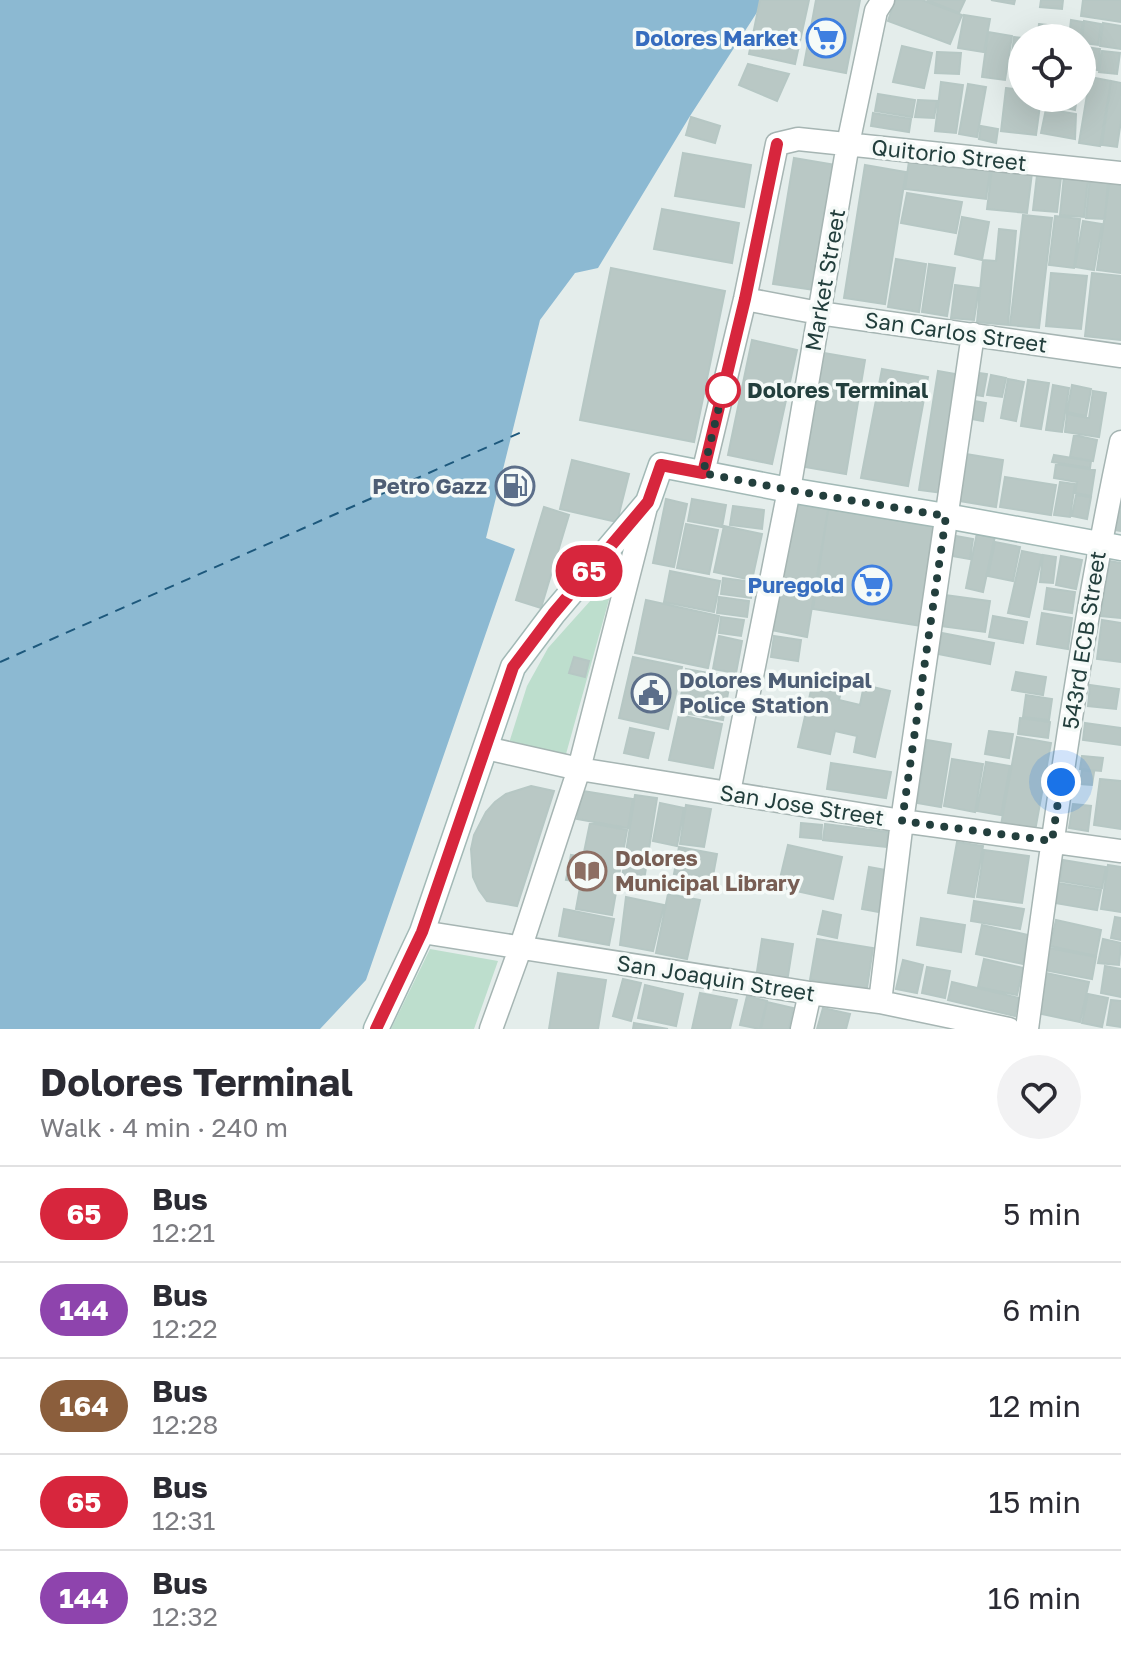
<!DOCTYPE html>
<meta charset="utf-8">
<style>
:root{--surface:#fff;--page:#f2f2f3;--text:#2b2b33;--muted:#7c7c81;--line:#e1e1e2}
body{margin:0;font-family:"Golos Text",sans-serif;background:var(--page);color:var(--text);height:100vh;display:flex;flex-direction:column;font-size:30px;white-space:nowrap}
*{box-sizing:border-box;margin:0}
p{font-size:26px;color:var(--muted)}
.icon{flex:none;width:44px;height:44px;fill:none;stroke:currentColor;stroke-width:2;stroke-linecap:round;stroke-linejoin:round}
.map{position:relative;height:1029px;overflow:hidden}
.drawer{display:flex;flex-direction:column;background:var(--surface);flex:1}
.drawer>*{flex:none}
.badge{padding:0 16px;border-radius:26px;font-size:28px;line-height:52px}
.fabs{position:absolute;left:1008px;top:24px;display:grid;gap:16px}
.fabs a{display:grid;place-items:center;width:88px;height:88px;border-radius:50%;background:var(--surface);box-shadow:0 8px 32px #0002;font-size:40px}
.you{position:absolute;width:40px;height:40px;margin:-20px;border:6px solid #fff;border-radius:50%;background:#1a73e8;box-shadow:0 0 0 12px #1a73e833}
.map>.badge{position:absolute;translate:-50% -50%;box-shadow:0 0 0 4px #fff}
.round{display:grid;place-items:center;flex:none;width:84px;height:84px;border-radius:42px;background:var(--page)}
.summary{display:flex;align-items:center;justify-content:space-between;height:136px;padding:0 40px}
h1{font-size:38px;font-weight:700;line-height:60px}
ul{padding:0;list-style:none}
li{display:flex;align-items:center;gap:24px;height:96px;padding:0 40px;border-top:2px solid var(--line)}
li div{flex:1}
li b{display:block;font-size:30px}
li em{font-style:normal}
li .badge{min-width:88px;font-weight:700;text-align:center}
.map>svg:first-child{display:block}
.green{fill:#bddecd}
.water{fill:#8cb9d2}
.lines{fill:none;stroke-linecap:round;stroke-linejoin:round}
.ferry{stroke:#1d587c;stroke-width:2;stroke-dasharray:10 8;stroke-linecap:butt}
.building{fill:#b9c8c5;stroke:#b6c7c4;stroke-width:2}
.street-casing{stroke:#a6b5b3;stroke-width:25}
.secondary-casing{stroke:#a2b9b6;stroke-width:27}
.street{stroke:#fff;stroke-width:22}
.secondary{stroke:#fff;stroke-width:24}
.line-casing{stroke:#fff;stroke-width:18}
.line{stroke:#d7263d;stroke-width:12}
.walk{stroke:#233f3d;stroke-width:8;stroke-dasharray:0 14.4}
.stop-dot{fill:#fff;stroke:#d7263d;stroke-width:4}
.labels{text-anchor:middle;stroke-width:7;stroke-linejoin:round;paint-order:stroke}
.shop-label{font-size:22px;font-weight:bold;fill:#366cbe;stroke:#f5faf8;text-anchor:end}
.street-label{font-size:22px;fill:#233f3d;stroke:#f5faf8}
.stop-label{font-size:22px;font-weight:bold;fill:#233f3d;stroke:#f5faf8;text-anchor:start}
.service-label{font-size:22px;font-weight:bold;fill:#4e5e75;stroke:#f5faf8;text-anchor:end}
.education-label{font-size:22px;font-weight:bold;fill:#785e54;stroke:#f5faf8;text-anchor:start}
</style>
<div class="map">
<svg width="1121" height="1029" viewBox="0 0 1121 1029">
<rect width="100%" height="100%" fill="#e4edeb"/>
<path class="green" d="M617,571L566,754L509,743L527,686L548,648Z
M430,949L498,961L474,1029H391Z"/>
<path class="water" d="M0,0H765L690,116L598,268L575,273L540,320L486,538L515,549L366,980L320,1029H0Z"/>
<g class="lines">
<path class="ferry" d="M0,662L524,431"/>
</g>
<path class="building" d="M760,0H809L795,64L749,54Z
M816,0H860L846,73L804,65Z
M895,0H922L962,15L950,44L888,21Z
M927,0H965L959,13Z
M991,0H1015L1014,4Z
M1041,0H1063L1062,9L1040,7Z
M1083,0H1121V22L1081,16Z
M964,15L990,19L984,52L958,48Z
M1071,20L1083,22L1080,38H1069Z
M1084,21L1101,24L1098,45L1082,43Z
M1103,23L1121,26V49L1100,46Z
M1039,24L1064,27L1063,38H1037Z
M988,32L1012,36L1005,80L982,77Z
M1014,37L1022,38V62L1011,61Z
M902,46L932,53L924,88L893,82Z
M1086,47L1100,49L1098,70L1083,68Z
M1102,51L1120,53L1117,74L1099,72Z
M937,52L961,53L959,74L935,73Z
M1018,63H1022V85L1014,84Z
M748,64L789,74L777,101L739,85Z
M1090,77L1111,81L1100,146L1079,143Z
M1111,81L1121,83V121L1117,147L1102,145Z
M941,82L963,85L956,133L935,131Z
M968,84L986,87L977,137L959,134Z
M1006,88L1022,90V98H1041L1036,135L1001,131Z
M878,94L915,100L912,117L875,111Z
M1050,98H1077L1075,110L1049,104Z
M918,100L937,101L934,118L915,117Z
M1046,109L1076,114L1075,139L1041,133Z
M873,113L911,119L909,132L871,126Z
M691,117L720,126L715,143L686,135Z
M981,126L998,129L996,143L979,139Z
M683,153L751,165L744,207L675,196Z
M794,158L836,165L815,290L773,284Z
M909,161L990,171L986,199L905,189Z
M865,165L906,172L885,304L844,298Z
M992,169L1032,173L1027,213L987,209Z
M1037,175L1061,177L1057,212L1033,210Z
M1064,176L1088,178L1084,217L1060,215Z
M1090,178L1108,180L1105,219L1086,218Z
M1110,179L1121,181V273L1097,270Z
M907,193L962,202L956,233L901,223Z
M662,209L739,223L732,263L654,249Z
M1023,215L1052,218L1039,328L1010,325Z
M1055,216L1080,219L1074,268L1049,265Z
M962,217L989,222L982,260L955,254Z
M1083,221L1102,224L1094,270L1075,267Z
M999,229L1016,231L1008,325L977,322L983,260L996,261Z
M896,259L926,264L919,312L888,307Z
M929,264L955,268L947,316L922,312Z
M611,268L725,291L694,442L580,420Z
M1051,273L1087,276L1081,329L1046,326Z
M1092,273L1121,276V340L1085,336Z
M955,285L979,288L974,320L951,318Z
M752,340L797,350L772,464L728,455Z
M824,353L865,360L846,474L805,467Z
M882,369L928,377L908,486L861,478Z
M938,371L961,375L942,493L919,490Z
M972,372L987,374L983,396L969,394Z
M991,375L1006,378L1002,397L987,395Z
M1008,379L1024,382L1016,421L1001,418Z
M1028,380L1049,383L1041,429L1021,426Z
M1053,385L1069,388L1062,432L1046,430Z
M1072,385L1091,389L1086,416L1067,412Z
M1093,391L1106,393L1099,437L1065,432L1067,414L1089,418Z
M969,400L986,403L983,421L966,418Z
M1074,435L1097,440L1093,461L1070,457Z
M966,454L1003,460L996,507L959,501Z
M1054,455L1091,461L1090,468L1052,462Z
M572,460L629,474L617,522L560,509Z
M1056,464L1095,470L1091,496L1075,493L1077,482L1054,478Z
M1005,477L1056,485L1051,515L1000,507Z
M1060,482L1075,484L1070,517L1054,515Z
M1121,484V531L1114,530Z
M1076,495L1091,497L1087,519L1072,516Z
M794,497L829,504L807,637L771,630Z
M666,499L687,504L674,567L653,563Z
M692,499L726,505L722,527L688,521Z
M829,504L939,521L922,626L813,609Z
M733,506L764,510L762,529L730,525Z
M544,507L569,515L541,608L516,600Z
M686,524L718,530L709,574L677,568Z
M724,526L762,534L752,580L714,572Z
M977,533L995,536L983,592L966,588Z
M956,536L973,539L970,559L952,556Z
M995,542L1020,547L1013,581L988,576Z
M1022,551L1042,555L1029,617L1008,613Z
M1043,555L1056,557L1053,583L1040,582Z
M1061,556L1082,560L1076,589L1056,585Z
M1109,561L1121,563V618L1101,616Z
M670,571L720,581L714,612L664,602Z
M723,578L753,582L751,598L721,594Z
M1047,588L1075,592L1072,613L1044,609Z
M945,595L990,601L985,632L940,626Z
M719,597L749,601L747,617L717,613Z
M646,600L719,616L708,668L635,653Z
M1042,613L1072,618L1068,649L1037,644Z
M993,616L1027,622L1023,643L989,637Z
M721,617L744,620L741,636L719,633Z
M1102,620L1121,623V662L1097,659Z
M942,633L994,643L990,664L938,654Z
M719,636L742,641L736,673L713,669Z
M774,636L801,640L798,661L771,657Z
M574,657L589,661L585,677L569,673Z
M633,657L682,667L668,729L619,718Z
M686,669L731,677L723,720L678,712Z
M1016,672L1046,677L1043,695L1012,690Z
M815,673L844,679L839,700L860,705L864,685L890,691L875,757L854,752L857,736L835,731L830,754L798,747Z
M1090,685L1119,689L1116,709L1088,706Z
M1026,695L1052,699L1049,720L1023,717Z
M679,715L722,724L713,768L669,760Z
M1020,718L1050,722L1048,738L1018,734Z
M1085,723L1121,728V745L1083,740Z
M630,728L654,733L648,758L624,753Z
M989,731L1013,734L1009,758L985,754Z
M1017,737L1051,743L1035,831L1001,825Z
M927,740L951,744L941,807L917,803Z
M1082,756L1103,758L1101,771L1080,769Z
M952,759L983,764L975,812L944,806Z
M986,762L1010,766L1001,815L977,811Z
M831,763L891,772L886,798L827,789Z
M1082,770L1094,772L1092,785L1080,784Z
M1100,779L1121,781V829L1094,825Z
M531,786L554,791L517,906L487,901L479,890L473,877L471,849L474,835L486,812L495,802L506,794Z
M583,791L633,799L628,828L577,819Z
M635,795L657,798L643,887L621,884Z
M660,803L684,808L677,846L653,841Z
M1073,804L1091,806L1088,831L1069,828Z
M686,805L711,809L704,847L680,844Z
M590,823L627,830L612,915L576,909L581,882L566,880L571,855L583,857Z
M801,823L822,825L821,839L800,837Z
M825,824L888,832L886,847L823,840Z
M957,842L983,846L974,897L948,893Z
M788,845L842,857L833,899L778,887Z
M679,847L717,854L712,881L674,874Z
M984,850L1029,856L1022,903L977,897Z
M1063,860L1106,867L1102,888L1060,881Z
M1108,865L1121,867V912L1101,909Z
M869,867L886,870L879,912L862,909Z
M1058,883L1101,890L1097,910L1055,903Z
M668,894L700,900L687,959L656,953Z
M626,897L664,905L653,951L620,945Z
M974,901L1024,909L1020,929L971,921Z
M564,909L614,919L609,945L559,936Z
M823,911L841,915L837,938L818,934Z
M1115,917L1121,918V940L1111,938Z
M921,918L965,925L961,952L917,945Z
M1056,920L1101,930L1096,956L1050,946Z
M982,925L1028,935L1023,964L976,954Z
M762,939L793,944L787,982L756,978Z
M817,939L873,948L867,988L810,980Z
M1103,939L1121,943L1119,965L1098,963Z
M1049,948L1096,957L1092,979L1044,970Z
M984,959L1023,968L1017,995L978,987Z
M903,960L923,965L917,993L896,989Z
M1105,966L1121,969V997L1101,993Z
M927,967L950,971L945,998L922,993Z
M558,973L606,980L598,1029H549Z
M1046,973L1089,982L1080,1022L1037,1013Z
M623,979L641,983L631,1021L613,1016Z
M952,982L1019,998L1015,1016L948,1000Z
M645,985L683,994L676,1026L638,1018Z
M700,993L737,1000L730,1029H692Z
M1088,994L1108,998L1102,1027L1082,1023Z
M747,996L767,1001L760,1029L740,1025Z
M1111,1000L1121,1001V1027L1107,1025Z
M767,1002L793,1008L789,1029H761Z
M823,1008L850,1014L846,1029H817Z
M634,1023L668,1029H633Z"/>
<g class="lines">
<defs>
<path id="street" d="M745,299L819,313L1121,356
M703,473L745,299L777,144L798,139L1121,173
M486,748L579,769L902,821L1121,851
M729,792L789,490L848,144L876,11L883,0
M422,932L810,993L880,1002L1009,1029
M880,1002L902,821L973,334
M491,1029L520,949L579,769L647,503
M802,1029L810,993
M1027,1029C1053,833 1080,636 1121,442"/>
<path id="secondary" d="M376,1029L422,932L513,667L553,614L648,502L661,465L789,490L946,516L1121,548"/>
</defs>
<use href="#street" class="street-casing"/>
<use href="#secondary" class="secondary-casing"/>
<use href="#street" class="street"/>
<use href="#secondary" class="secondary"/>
</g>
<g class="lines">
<defs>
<path id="line" d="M376,1029L422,932L513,667L553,614L648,502L661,465L703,473L745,299L777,144"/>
</defs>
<use href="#line" class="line-casing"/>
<use href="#line" class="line"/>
<path class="walk" d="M723,390L724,386L703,473L789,490L946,516L902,821L1052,841L1061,782"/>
</g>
<defs>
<symbol id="supermarket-ring" viewBox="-11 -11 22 22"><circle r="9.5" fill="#f5faf8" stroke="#3f7fe0" stroke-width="1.5"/><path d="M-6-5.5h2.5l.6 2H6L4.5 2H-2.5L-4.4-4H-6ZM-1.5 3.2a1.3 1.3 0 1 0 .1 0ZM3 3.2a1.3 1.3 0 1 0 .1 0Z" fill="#3f7fe0"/></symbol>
<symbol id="fuel-ring" viewBox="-11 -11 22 22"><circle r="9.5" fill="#f5faf8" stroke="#5c6f8a" stroke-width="1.5"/><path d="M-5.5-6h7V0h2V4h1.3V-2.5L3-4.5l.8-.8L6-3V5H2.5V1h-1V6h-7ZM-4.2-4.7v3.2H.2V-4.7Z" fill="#5c6f8a"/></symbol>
<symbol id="civic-ring" viewBox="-11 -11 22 22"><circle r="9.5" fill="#f5faf8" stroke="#5c6f8a" stroke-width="1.5"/><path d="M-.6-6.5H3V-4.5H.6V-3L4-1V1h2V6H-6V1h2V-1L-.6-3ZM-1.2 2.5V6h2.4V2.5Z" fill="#5c6f8a"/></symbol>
<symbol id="library-ring" viewBox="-11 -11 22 22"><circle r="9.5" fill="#f5faf8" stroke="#8d6e63" stroke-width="1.5"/><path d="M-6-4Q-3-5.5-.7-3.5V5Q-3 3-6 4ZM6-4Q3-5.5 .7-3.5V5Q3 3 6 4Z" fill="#8d6e63"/></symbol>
</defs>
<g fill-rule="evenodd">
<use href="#supermarket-ring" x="804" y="16" width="44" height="44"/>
<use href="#fuel-ring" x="493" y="464" width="44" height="44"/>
<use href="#supermarket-ring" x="850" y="563" width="44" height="44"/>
<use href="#civic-ring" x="629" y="671" width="44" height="44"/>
<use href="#library-ring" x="565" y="849" width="44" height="44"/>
</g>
<circle class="stop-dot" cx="723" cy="390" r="16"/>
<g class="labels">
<g class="shop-label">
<text x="798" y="46">Dolores Market</text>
<text x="844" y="593">Puregold</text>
</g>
<g class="street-label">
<text transform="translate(949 155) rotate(6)" y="8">Quitorio Street</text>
<text transform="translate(825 280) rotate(-80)" y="8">Market Street</text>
<text transform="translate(956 332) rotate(8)" y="8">San Carlos Street</text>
<text transform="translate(1084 640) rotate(-81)" y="8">543rd ECB Street</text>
<text transform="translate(802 805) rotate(9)" y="8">San Jose Street</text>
<text transform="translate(716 978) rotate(9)" y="8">San Joaquin Street</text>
</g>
<g class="stop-label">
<text x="747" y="398">Dolores Terminal</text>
</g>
<g class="service-label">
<text x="487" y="494">Petro Gazz</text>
<text x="679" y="688" text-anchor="start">Dolores Municipal<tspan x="679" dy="25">Police Station</tspan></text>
</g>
<g class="education-label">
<text x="615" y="866">Dolores<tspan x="615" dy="25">Municipal Library</tspan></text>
</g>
</g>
</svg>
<div class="fabs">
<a><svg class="icon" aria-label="locate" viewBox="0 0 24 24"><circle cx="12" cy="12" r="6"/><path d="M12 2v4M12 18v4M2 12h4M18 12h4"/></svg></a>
</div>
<div class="you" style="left:1061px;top:782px"></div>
<b class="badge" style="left:589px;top:571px;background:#d7263d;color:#fff">65</b>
</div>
<section class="drawer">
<div class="summary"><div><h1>Dolores Terminal</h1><p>Walk · 4 min · 240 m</p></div><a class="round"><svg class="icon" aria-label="heart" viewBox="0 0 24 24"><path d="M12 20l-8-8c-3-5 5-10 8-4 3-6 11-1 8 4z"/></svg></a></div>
<ul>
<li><span class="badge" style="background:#d7263d;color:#fff">65</span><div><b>Bus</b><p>12:21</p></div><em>5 min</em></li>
<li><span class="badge" style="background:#8e44ad;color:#fff">144</span><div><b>Bus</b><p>12:22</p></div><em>6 min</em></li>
<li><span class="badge" style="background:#8b5e3c;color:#fff">164</span><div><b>Bus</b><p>12:28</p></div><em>12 min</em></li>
<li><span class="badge" style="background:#d7263d;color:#fff">65</span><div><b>Bus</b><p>12:31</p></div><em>15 min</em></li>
<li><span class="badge" style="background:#8e44ad;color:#fff">144</span><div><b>Bus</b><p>12:32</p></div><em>16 min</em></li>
</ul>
</section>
